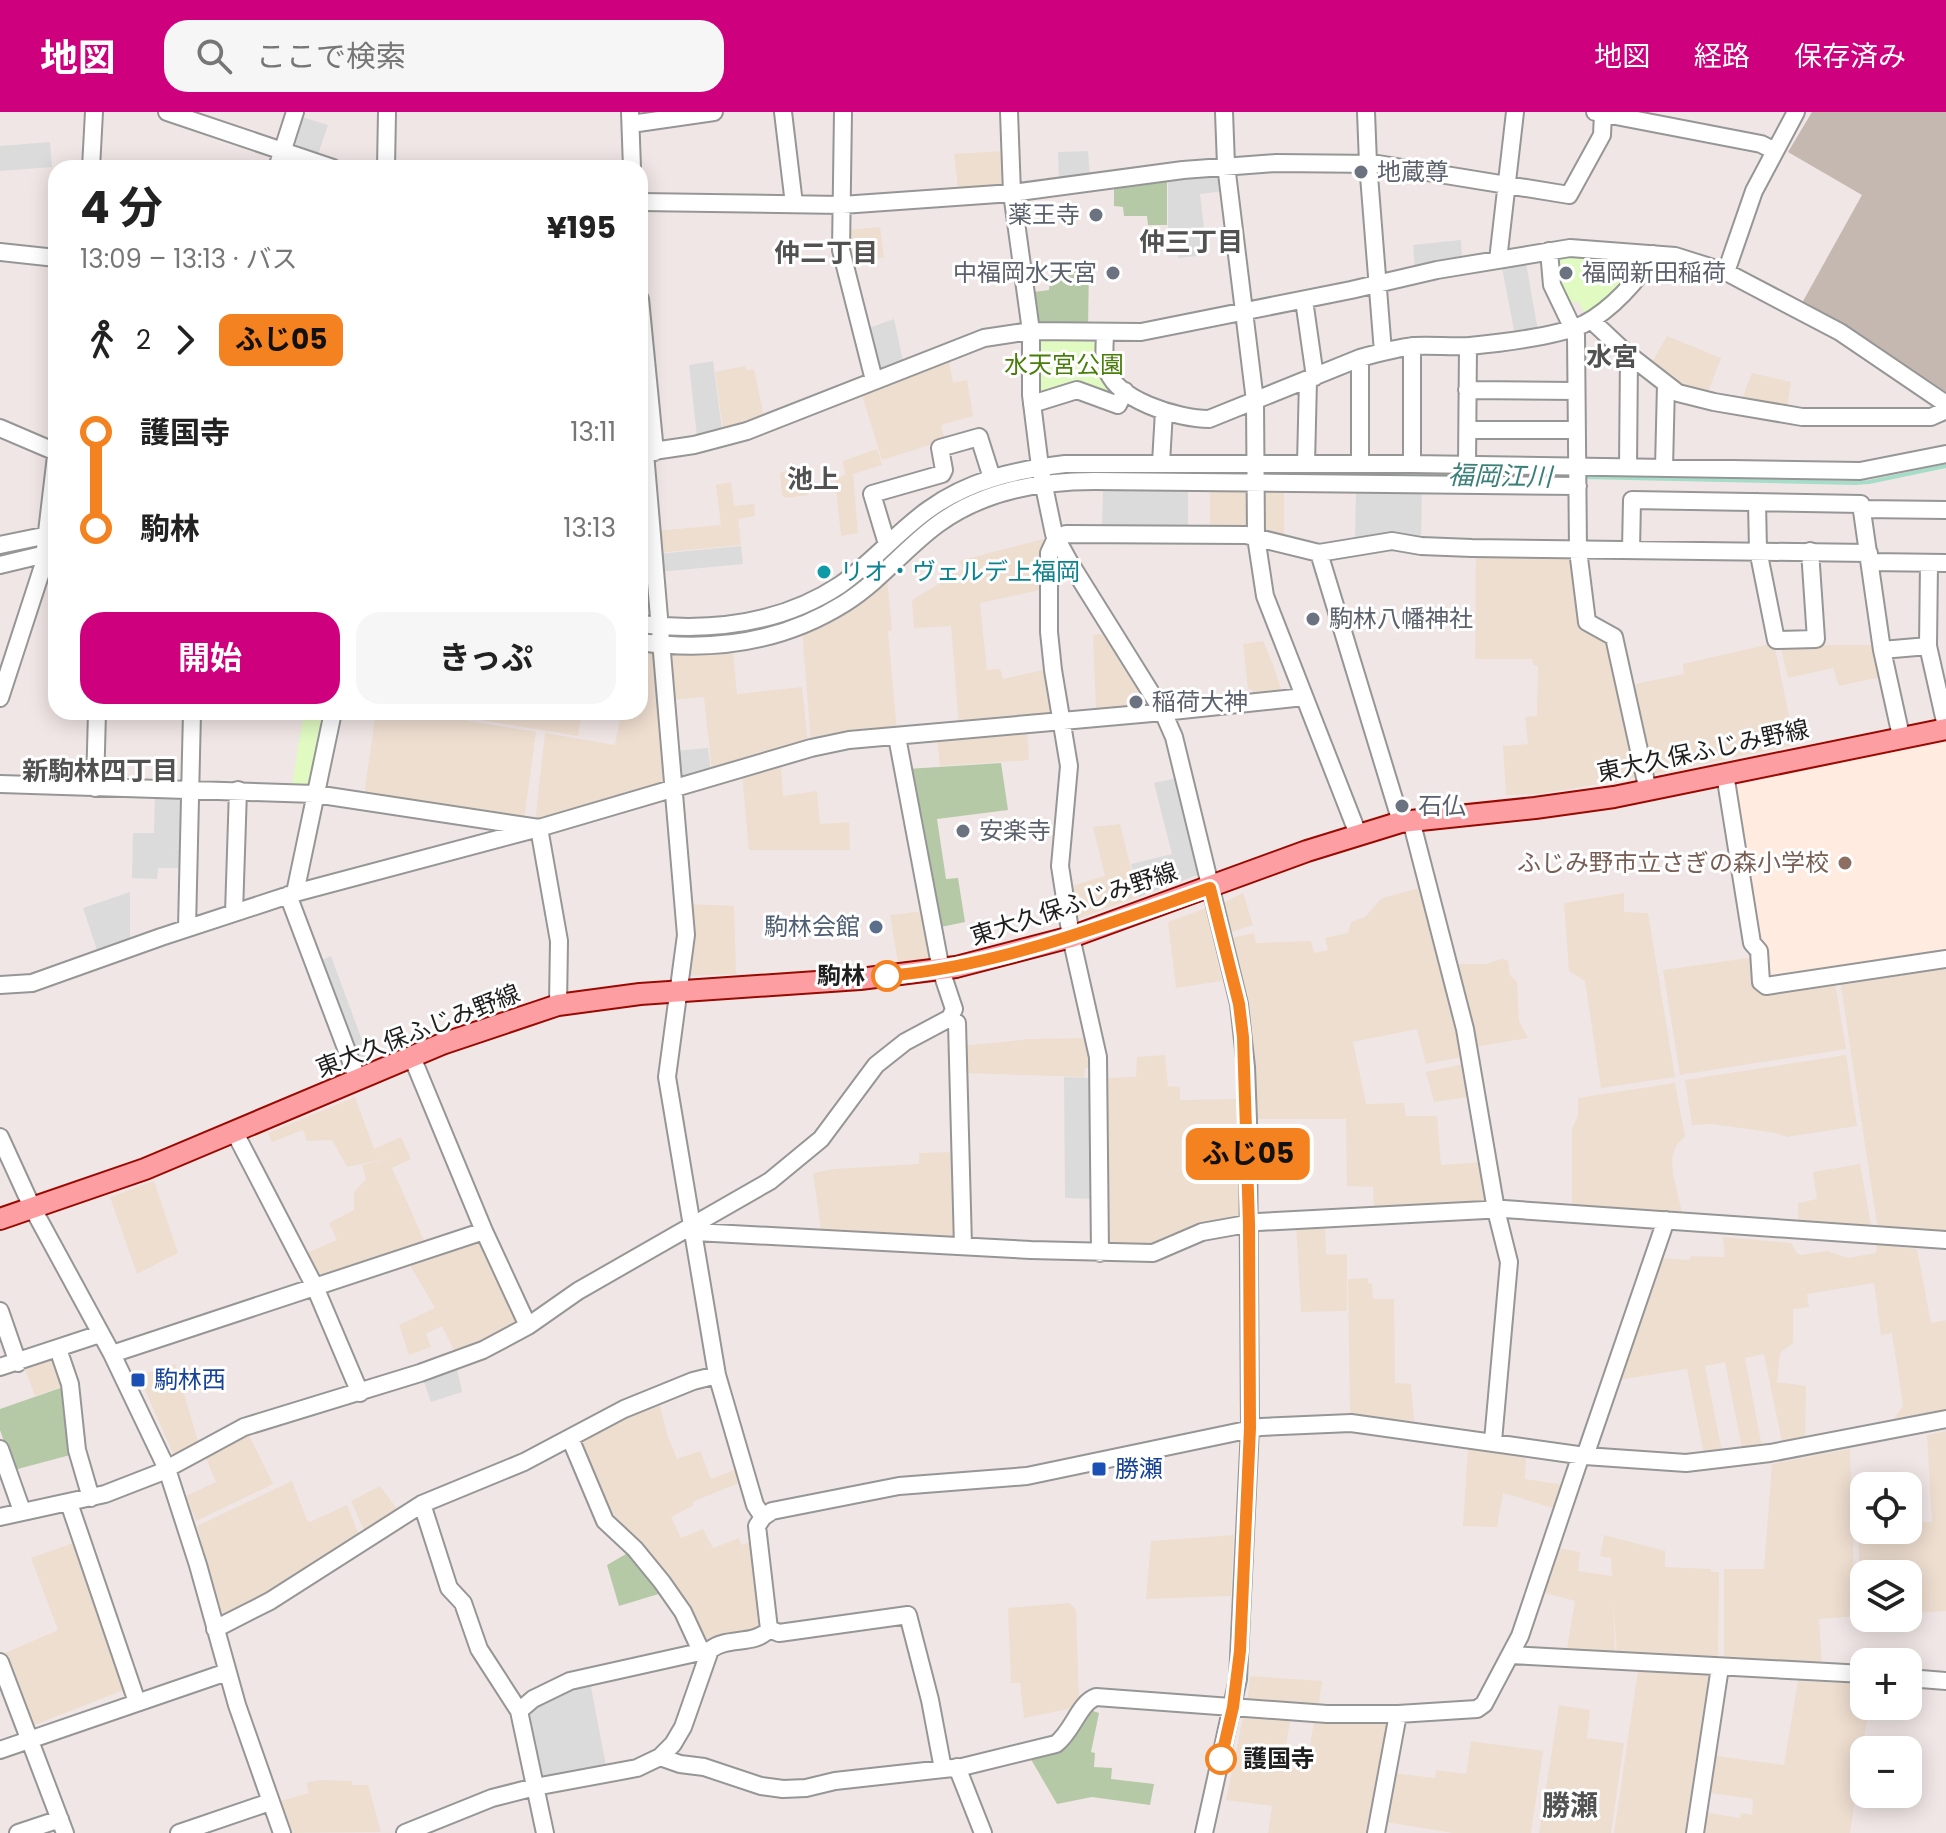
<!DOCTYPE html>
<html lang="ja">
<meta charset="utf-8">
<style>
:root{--surface:#fff;--page:#f6f6f6;--text:#222;--muted:#767676;--accent:#ce007e}
body{margin:0;font-family:Poppins,"Noto Sans JP",sans-serif;background:var(--page);color:var(--text);height:100vh;display:flex;flex-direction:column;font-size:30px;white-space:nowrap}
*{box-sizing:border-box;margin:0}
p{font-size:26px;color:var(--muted)}
.icon{flex:none;width:44px;height:44px;fill:none;stroke:currentColor;stroke-width:2;stroke-linecap:round;stroke-linejoin:round}
.map{position:relative;flex:1;overflow:hidden}
.details{position:absolute;left:48px;top:48px;width:600px;height:560px;display:flex;flex-direction:column;background:var(--surface);border-radius:24px;box-shadow:0 4px 20px #0003}
.details>*{flex:none}
.badge{padding:0 16px;border-radius:12px;font-size:28px;line-height:52px}
.tools{position:absolute;left:1850px;top:1360px;display:grid;gap:16px}
.tools a{display:grid;place-items:center;width:72px;height:72px;border-radius:16px;background:var(--surface);box-shadow:0 4px 20px #0003;font-size:40px}
.map>.badge{position:absolute;translate:-50% -50%;box-shadow:0 0 0 4px #fff}
.legs{display:flex;align-items:center;gap:12px;height:88px;padding:0 32px;font-size:26px}
.legs p{margin-inline-start:auto}
.overview{display:flex;align-items:center;justify-content:space-between;height:136px;padding:0 32px}
h1{font-size:44px;font-weight:700;line-height:60px}
.button{display:flex;gap:16px;margin-top:auto;padding:16px 32px}
.button a{flex:1;height:92px;border-radius:24px;background:var(--accent);color:#fff;font-size:32px;font-weight:700;line-height:92px;text-align:center}
.button a+a{background:var(--page);color:var(--text)}
ul{padding:0 32px;list-style:none}
li{display:flex;align-items:center;gap:28px;height:96px;font-size:30px}
li i{display:grid;place-items:center;width:12px;height:100%;margin:0 10px;background:currentColor}
li i::after{content:'';width:20px;height:20px;margin:-10px;border:6px solid;border-radius:50%;background:var(--surface)}
li p{margin-inline-start:auto}
li:first-child i{background:linear-gradient(#0000 50%,currentColor 0)}
li:last-child i{background:linear-gradient(currentColor 50%,#0000 0)}
header{display:flex;align-items:center;gap:48px;box-sizing:border-box;height:112px;padding:0 40px;background:var(--accent);color:#fff}
header strong{font-size:38px}
nav{display:flex;gap:44px;margin-inline-start:auto;font-size:28px}
.search{width:560px;height:72px;background:var(--page);display:flex;align-items:center;gap:20px;box-sizing:border-box;padding:0 28px;border-radius:24px;color:var(--muted);font-size:30px}
.map>svg:first-child{display:block}
.education{fill:#ffebdf}
.construction{fill:#c4b8b0}
.farmland{fill:#eeded0}
.cemetery{fill:#b6c9a6}
.park{fill:#e0fac2}
.parking{fill:#dbdbdb}
.lines{fill:none;stroke-linecap:round;stroke-linejoin:round}
.stream{stroke:#a5ddc8;stroke-width:4}
.minor-casing{stroke:#969696;stroke-width:20}
.major-casing{stroke:#9a0900;stroke-width:24}
.minor{stroke:#fff;stroke-width:16}
.major{stroke:#fc9ea2;stroke-width:20}
.line-1-casing{stroke:#fff;stroke-width:18}
.line-1{stroke:#f58220;stroke-width:12}
.worship-dot{fill:#6b7280;stroke:#fff;stroke-width:3}
.culture-dot{fill:#0f9aa8;stroke:#fff;stroke-width:3}
.education-dot{fill:#8d6e63;stroke:#fff;stroke-width:3}
.service-dot{fill:#5c6f8a;stroke:#fff;stroke-width:3}
.stop-1-dot{fill:#fff;stroke:#f58220;stroke-width:4}
.transit-dot{fill:#1a4fb4;stroke:#fff;stroke-width:3}
.labels{text-anchor:middle;stroke-width:6;stroke-linejoin:round;paint-order:stroke}
.worship-label{font-size:24px;fill:#5b616d;stroke:#fff;text-anchor:start}
.park-label{font-size:24px;fill:#487e0b;stroke:#fff}
.culture-label{font-size:24px;fill:#0d838f;stroke:#fff;text-anchor:start}
.street-label{font-size:24px;fill:#1f1f1f;stroke:#fff}
.education-label{font-size:24px;fill:#785e54;stroke:#fff;text-anchor:end}
.service-label{font-size:24px;fill:#4e5e75;stroke:#fff;text-anchor:end}
.stop-label{font-size:24px;font-weight:bold;fill:#1f1f1f;stroke:#fff;text-anchor:end}
.transit-label{font-size:24px;fill:#164399;stroke:#fff;text-anchor:start}
.neighbourhood-label{font-size:26px;font-weight:bold;fill:#525252;stroke:#fff}
.water-label{font-size:26px;font-style:italic;fill:#3a8078;stroke:#fff}
.quarter-label{font-size:28px;font-weight:bold;fill:#525252;stroke:#fff}
</style>
<header>
<strong>地図</strong>
<div class="search"><svg class="icon" aria-label="search" viewBox="0 0 24 24"><circle cx="10" cy="10" r="6"/><path d="M15 15l6 6"/></svg>ここで検索</div>
<nav><a>地図</a><a>経路</a><a>保存済み</a></nav>
</header>
<div class="map">
<svg width="1946" height="1721" viewBox="0 0 1946 1721">
<rect width="100%" height="100%" fill="#f0e6e5"/>
<path class="education" d="M1946,631V842L1770,867L1766,862L1755,829L1732,674L1886,641Z"/>
<path class="construction" d="M1812,0H1946V281L1802,191L1862,83L1788,40Z"/>
<path class="farmland" d="M1002,39L1004,74L958,76L954,42Z
M880,115L884,145L850,152L847,118Z
M1667,224L1721,246L1706,285L1683,279L1650,254Z
M949,249L953,271L967,268L973,304L941,313L945,328L882,348L862,283Z
M745,254L746,258L754,257L764,305L723,318L715,260Z
M1752,261L1791,270L1787,297L1742,287Z
M877,337L882,353L853,362L858,421L841,424L835,367L845,363L843,349Z
M804,355L808,383L786,386L782,383L780,361Z
M731,370L734,394L754,392L755,404L738,407L741,433L657,441L655,419L721,413L716,373Z
M1210,376L1251,378L1249,417L1210,418Z
M1284,376V425L1264,421L1261,418L1263,377Z
M1043,427L1045,477L980,491L987,558L1000,557L1003,567L1048,557L1053,605L959,613L951,514L914,516L912,488L963,457L959,449Z
M1476,442L1574,444L1582,513L1607,525L1640,665L1540,682L1506,683L1503,634L1528,632L1525,605L1537,604L1538,554L1533,553L1532,547H1475Z
M887,466L892,518L888,519L897,619L811,631L802,517Z
M1102,522L1145,586L1134,588V597L1096,600L1093,523Z
M1263,529L1272,550L1283,583L1253,586L1252,577H1248L1243,532Z
M1774,531L1795,633L1649,663L1631,573L1684,562L1683,552Z
M1780,533H1874L1881,565L1839,574L1833,556L1788,566Z
M640,534L652,536L665,674L535,711L545,621L615,633L621,600H640Z
M723,534L724,541H733L737,582L802,575L808,632L712,660L704,585L670,588L668,536Z
M376,600H416L536,620L524,708L367,683L365,677Z
M481,600H582L578,624L480,608Z
M1027,617L1029,648L940,654L937,626Z
M781,651L783,684L817,679L820,712L849,710L850,738H749L742,662Z
M1120,712L1138,785L1072,809L1068,775L1105,764L1093,715Z
M1420,776L1425,777L1467,944L1426,952L1417,917L1353,930L1366,992L1404,991L1406,1004H1437L1441,1053L1485,1050L1491,1090L1374,1101L1373,1075L1347,1074L1346,1007H1254L1250,911L1229,830L1232,826L1254,821L1256,831L1311,829L1314,841L1328,838L1325,826L1348,821L1351,810L1365,805L1382,786Z
M1243,781L1253,813L1231,820L1226,817L1221,792Z
M1624,781V800L1648,801L1675,965L1601,976L1585,869L1569,859L1564,791Z
M690,792L734,794L736,862L686,864L693,835Z
M1206,796L1222,869L1176,876L1168,810Z
M925,799L934,846L898,851L890,803Z
M1755,845L1761,879L1835,870L1846,937L1680,963L1663,858Z
M1501,847L1508,848L1510,863L1517,870L1519,909L1528,926L1475,935L1456,852H1486Z
M1946,850V1124L1878,1119L1840,868Z
M1088,926L1093,956H1085L1084,965L964,961L963,934L1029,927Z
M1165,943L1168,974L1180,975V988L1238,987L1240,1107L1151,1136L1107,1135L1103,966L1136,965L1137,945Z
M1846,943L1857,1014L1787,1025L1776,1021L1712,1012L1692,1013L1685,968Z
M1468,951L1474,984L1434,990L1426,960Z
M1675,971L1685,1024L1676,1034L1672,1046L1673,1062L1683,1105L1572,1097V1017L1578,1003V986Z
M355,985L374,1037L401,1025L411,1047L392,1056L427,1135L316,1167L304,1142L337,1128L329,1111L354,1098V1080L366,1067L362,1053L389,1046L347,1055L332,1028L307,1029L303,1018L272,1030L268,1021Z
M957,1040L958,1127L822,1124L813,1061L834,1057L919,1052V1041Z
M1860,1052L1872,1118L1798,1113V1091L1817,1087L1813,1060Z
M154,1069L178,1141L137,1162L110,1085Z
M1325,1111L1326,1143L1347,1142V1199L1301,1200L1296,1112Z
M1723,1125L1791,1131L1797,1141L1801,1143L1827,1139L1848,1146L1876,1141L1877,1132L1917,1137L1931,1211L1946,1208V1298L1893,1308L1903,1294L1892,1221L1881,1223L1874,1171L1807,1182L1809,1195L1793,1197V1231L1780,1241L1777,1270L1806,1274L1805,1326L1782,1330L1764,1242L1745,1246L1762,1335L1742,1337L1725,1250L1705,1254L1722,1340L1704,1342L1687,1257L1618,1268L1659,1146L1689,1148L1691,1144L1725,1145Z
M480,1126L520,1213L456,1243L442,1214L426,1222L431,1235L409,1243L399,1213L435,1196L408,1150Z
M1368,1166V1171L1372,1172L1373,1187H1394L1395,1271L1411,1272L1414,1309L1350,1303L1348,1167Z
M50,1246L56,1249L66,1273L35,1284L24,1255Z
M175,1252L199,1332L175,1346L141,1269L148,1266L147,1261Z
M658,1286L667,1322L677,1347L700,1339L711,1367L739,1356L744,1369L692,1390L694,1393L671,1405L681,1426L703,1417L713,1436L739,1426L741,1433L751,1430L759,1511L754,1517L700,1528L608,1407L576,1328Z
M1946,1319V1499L1908,1501V1462H1864V1504H1861L1858,1413H1864V1418H1908V1411L1932,1410L1927,1323Z
M248,1321L273,1372L196,1409L186,1384L216,1370L205,1344Z
M1468,1337L1526,1346L1525,1367L1565,1373L1557,1397L1503,1381L1497,1415L1463,1414Z
M1850,1337L1855,1504L1819,1507L1822,1554L1724,1549V1457H1764L1772,1352Z
M292,1369L307,1408L310,1410L347,1393L358,1421L357,1427L263,1487L228,1504L222,1502L197,1414Z
M380,1374L398,1398L365,1420L351,1389Z
M1234,1423L1231,1484L1146,1487L1151,1429Z
M1604,1423L1665,1439V1455L1711,1457V1460H1719L1718,1547L1617,1543L1613,1489L1615,1544L1566,1542L1575,1489L1541,1480L1555,1435L1580,1440L1578,1459L1612,1464L1611,1446L1600,1444Z
M76,1430L126,1577L32,1614L5,1541L58,1518L31,1446Z
M1070,1491L1076,1498L1079,1591L1077,1595L1024,1606L1020,1571H1011L1008,1496Z
M1638,1559L1715,1563L1691,1721H1614Z
M1250,1564L1322,1569L1318,1598L1247,1593Z
M1798,1569L1864,1572V1594H1869L1850,1721H1698L1701,1700L1740,1706L1741,1701L1752,1703L1753,1687L1704,1680L1709,1643L1784,1653Z
M1559,1593L1590,1598L1587,1626L1624,1631L1611,1721H1539Z
M1243,1605L1290,1608L1283,1655L1306,1658L1314,1609L1393,1608L1373,1721H1268L1272,1694L1226,1688Z
M1471,1629L1543,1639L1531,1721H1453L1385,1710L1393,1661L1435,1666L1436,1658L1466,1662Z
M319,1668L351,1669L353,1673H368L381,1720L291,1721L280,1689L309,1681L306,1671Z"/>
<path class="cemetery" d="M1167,64V113H1148L1147,104H1124L1123,95L1114,94V71Z
M1057,152L1089,153L1088,215L1039,210L1034,180L1049,178L1050,165H1057Z
M1001,651L1008,698L937,707L946,767L958,766L965,810L936,816L907,657Z
M66,1274L74,1342L14,1358L0,1318V1297Z
M633,1438L665,1480L619,1494L607,1453Z
M1087,1597L1099,1601L1091,1640L1095,1641L1094,1655L1112,1656L1111,1667L1154,1672L1150,1693L1092,1685L1057,1692L1029,1644Z"/>
<path class="park" d="M1560,144L1636,150L1638,154L1605,188L1586,204L1578,189L1564,194L1553,147Z
M1044,226L1102,231L1118,285L1036,284L1038,233Z
M304,600H329L312,673H292Z"/>
<path class="parking" d="M299,4L328,13L317,45L288,35Z
M50,30L52,55L0,59V34Z
M1088,39L1090,65L1059,69L1058,40Z
M1219,57L1224,79L1200,82L1207,143L1178,146L1176,117H1168V64Z
M1461,128L1462,148L1415,158L1413,133Z
M1526,151L1538,219L1515,223L1502,156Z
M894,207L903,249L880,258L876,257L866,217Z
M713,249L722,318L697,325L689,253Z
M1188,375V417H1102L1103,376Z
M1356,377H1422L1421,431H1355Z
M741,434L743,452L658,460L657,442Z
M708,636L711,660L681,669L675,639Z
M1177,666L1200,762L1139,785L1131,752L1172,742L1154,671Z
M155,681L182,682L185,736H172L185,737V756H158L157,767L132,766L133,721H154Z
M130,780V830L98,841L83,796Z
M331,844L370,950L357,955L317,850Z
M1064,965L1094,966L1096,1087L1065,1086Z
M456,1252L462,1280L431,1290L422,1264Z
M590,1570L606,1654L537,1668L525,1600L542,1587Z"/>
<g class="lines">
<path class="stream" d="M1274,363L1574,365
M1582,365L1855,371L1869,370L1946,354"/>
<defs>
<path id="minor" d="M167,0L333,56
M630,0L632,56
M783,0L794,92
M843,0L841,138L874,268
M1009,0L1012,81L1031,219V283L1040,355L1054,422L1070,451L1163,600L1174,625L1239,892L1246,955L1248,1008L1250,1316L1238,1567L1204,1721
M1224,0L1226,53L1255,289L1256,425L1265,484L1358,722
M1366,0L1368,51L1383,240
M1595,0L1761,32L1775,39
M631,12L714,0
M91,56L94,0
M277,56L295,0
M386,56L387,0
M640,90L842,93L1012,81L1183,58L1276,51L1378,52L1569,83L1602,23L1603,1
M1549,139L1552,173L1576,223L1578,438L1587,510L1614,525L1648,679
M0,140L56,146
M1498,148L1515,0
M1726,160L1754,79L1796,0
M640,187L655,340
M1304,188L1315,265
M1591,208L1624,239L1678,281L1714,290L1802,305H1931L1942,300L1946,294
M1105,221C1105,231 1103,244 1106,254C1113,288 1179,307 1209,307L1360,246C1378,241 1396,236 1414,234C1433,233 1451,235 1470,234C1500,231 1558,224 1584,212C1611,198 1639,168 1653,142
M1412,234V352
M1467,278L1576,279
M1032,292L1077,278L1118,293L1125,279
M0,316L56,340
M1468,318H1577
M640,341L694,333L747,319L984,226L1031,219L1141,220L1351,178L1437,158L1570,136L1675,144L1726,160L1840,220L1946,292
M645,341L686,823L667,965L717,1263L755,1393L763,1405
M1161,351L1164,299
M1306,352L1308,268
M1360,352V246
M1467,353L1468,234
M1628,355L1629,243
M1664,356L1666,272
M1757,390L1758,438L1776,528L1816,527L1810,439
M1862,397L1946,398
M887,432L872,382L942,362L944,358L940,336L979,325L992,366
M0,433L53,422
M1631,438L1632,388L1861,392L1882,538L1901,624
M1319,441L1392,429L1421,434L1472,436L1869,441
M1870,450L1946,451
M1929,451L1928,534L1946,614
M0,453L54,440
M640,512C709,520 781,512 840,473C872,451 897,420 928,398C969,368 1016,358 1065,352H1412L1860,359L1946,342
M640,530C712,540 783,530 845,491C880,469 905,436 938,412C983,379 1039,369 1094,369L1578,374
M1882,538L1928,534
M0,586L43,454L56,344
M897,625L941,858L954,897L950,906L957,911L963,1134
M1725,662L1752,831L1759,839L1761,870L1766,874L1946,847
M0,672L315,682L539,716L559,829L558,893
M95,676L97,600
M1411,708L1465,917L1496,1098L1509,1150L1493,1329
M295,781L333,600
M288,783L358,968
M234,801L238,678
M187,816L192,600
M0,873L32,871L161,825L295,781L539,716L811,636L849,628L1163,600L1304,585
M234,1019L315,1175L360,1281
M0,1025L32,1095L112,1242L167,1357L198,1453L237,1593L282,1721
M484,1119L528,1214
M695,1120L1031,1138L1153,1141L1202,1120L1258,1110L1504,1097L1946,1128
M1100,1141L1098,945L1071,825L1060,754L1069,654L1053,558L1049,520V441L1056,426L1066,422L1246,423L1319,441L1401,710
M0,1199L18,1251
M58,1237L70,1272L77,1338L91,1386
M112,1242L484,1119L412,945
M0,1255L100,1222
M570,1326L605,1409L635,1437L662,1470L683,1500L701,1539
M0,1337L22,1399
M1585,1344L1666,1108
M69,1391L137,1590
M422,1392L449,1476L463,1491L479,1537L519,1599L545,1721
M0,1405L105,1382L159,1361L244,1315L420,1261L483,1238L528,1214L578,1179L770,1069L821,1027L876,953L905,930L950,906
M215,1517L270,1489L422,1392L524,1350L624,1297L693,1269L717,1263
M769,1517L779,1521L908,1503L930,1588L943,1657
M1510,1543L1864,1562
M0,1550L65,1721
M1908,1566L1946,1569
M519,1599L533,1587L570,1569L709,1538
M0,1638L227,1560
M660,1645L680,1652L704,1655L761,1674L783,1677L806,1676L835,1669L962,1655L1056,1632C1073,1619 1079,1591 1096,1585L1327,1602H1398L1477,1597L1484,1592L1520,1524L1581,1343
M957,1655L983,1721
M18,1721L60,1707
M179,1721L270,1690
M405,1721L492,1686L535,1675L637,1656L660,1645L673,1632L683,1615L710,1538C727,1524 755,1534 769,1517L757,1414L763,1405L772,1399L899,1374L1027,1364L1261,1315L1351,1311L1585,1344L1686,1351L1770,1341L1946,1307
M1376,1721L1398,1602
M1695,1721L1720,1555"/>
<path id="major" d="M0,1107L145,1057L442,932L558,893L640,882L860,867L956,855L1071,825L1307,739L1401,710L1535,696L1614,685L1946,617"/>
</defs>
<use href="#minor" class="minor-casing"/>
<use href="#major" class="major-casing"/>
<use href="#minor" class="minor"/>
<use href="#major" class="major"/>
</g>
<g class="lines">
<defs>
<path id="line-1" d="M887,864C1000,854 1104,813 1210,776L1239,892L1243,925L1249,1112L1250,1316L1240,1539L1233,1595L1221,1647"/>
</defs>
<use href="#line-1" class="line-1-casing"/>
<use href="#line-1" class="line-1"/>
</g>
<g class="worship-dot">
<circle cx="1361" cy="60" r="8"/>
<circle cx="1096" cy="103" r="8"/>
<circle cx="1113" cy="161" r="8"/>
<circle cx="1566" cy="161" r="8"/>
<circle cx="1313" cy="507" r="8"/>
<circle cx="1136" cy="590" r="8"/>
<circle cx="1402" cy="694" r="8"/>
<circle cx="963" cy="719" r="8"/>
</g>
<circle class="culture-dot" cx="824" cy="460" r="8"/>
<circle class="education-dot" cx="1845" cy="751" r="8"/>
<circle class="service-dot" cx="876" cy="815" r="8"/>
<g class="stop-1-dot">
<circle cx="887" cy="864" r="14"/>
<circle cx="1221" cy="1647" r="14"/>
</g>
<g class="transit-dot">
<rect x="130" y="1260" width="16" height="16" rx="4"/>
<rect x="1091" y="1349" width="16" height="16" rx="4"/>
</g>
<g class="labels">
<g class="worship-label">
<text x="1377" y="68">地蔵尊</text>
<text x="1080" y="111" text-anchor="end">薬王寺</text>
<text x="1097" y="169" text-anchor="end">中福岡水天宮</text>
<text x="1582" y="169">福岡新田稲荷</text>
<text x="1329" y="515">駒林八幡神社</text>
<text x="1152" y="598">稲荷大神</text>
<text x="1418" y="702">石仏</text>
<text x="979" y="727">安楽寺</text>
</g>
<g class="park-label">
<text x="1064" y="261">水天宮公園</text>
</g>
<g class="culture-label">
<text x="840" y="468">リオ・ヴェルデ上福岡</text>
</g>
<g class="street-label">
<text transform="translate(1703 639) rotate(-12)" y="8">東大久保ふじみ野線</text>
<text transform="translate(1074 792) rotate(-18)" y="8">東大久保ふじみ野線</text>
<text transform="translate(418 919) rotate(-21)" y="8">東大久保ふじみ野線</text>
</g>
<g class="education-label">
<text x="1829" y="759">ふじみ野市立さぎの森小学校</text>
</g>
<g class="service-label">
<text x="860" y="823">駒林会館</text>
</g>
<g class="stop-label">
<text x="865" y="872">駒林</text>
<text x="1243" y="1655" text-anchor="start">護国寺</text>
</g>
<g class="transit-label">
<text x="154" y="1276">駒林西</text>
<text x="1115" y="1365">勝瀬</text>
</g>
<g class="neighbourhood-label">
<text x="1191" y="139">仲三丁目</text>
<text x="826" y="150">仲二丁目</text>
<text x="1612" y="254">水宮</text>
<text x="813" y="376">池上</text>
<text x="100" y="668">新駒林四丁目</text>
</g>
<g class="water-label">
<text transform="translate(1500 364) rotate(1)" y="9">福岡江川</text>
</g>
<g class="quarter-label">
<text x="1570" y="1703">勝瀬</text>
</g>
</g>
</svg>
<div class="tools">
<a><svg class="icon" aria-label="locate" viewBox="0 0 24 24"><circle cx="12" cy="12" r="6"/><path d="M12 2v4M12 18v4M2 12h4M18 12h4"/></svg></a>
<a><svg class="icon" aria-label="layers" viewBox="0 0 24 24"><path d="M12 4l9 5-9 5-9-5zM3 14l9 5 9-5"/></svg></a>
<a>+</a>
<a>−</a>
</div>
<b class="badge" style="left:1248px;top:1042px;background:#f58220;color:#111">ふじ05</b>
<section class="details">
<div class="overview"><div><h1>4 分</h1><p>13:09 – 13:13 · バス</p></div><b>¥195</b></div>
<div class="legs"><svg class="icon" aria-label="walk" viewBox="0 0 24 24"><circle cx="13" cy="4" r="2"/><path d="M13 8l-2 6 4 7M11 14l-3 7M7 12l3-4h3l4 4"/></svg>2<svg class="icon" aria-label="forward" viewBox="0 0 24 24"><path d="M9 5l7 7-7 7"/></svg><b class="badge" style="background:#f58220;color:#111">ふじ05</b></div>
<ul>
<li><i style="color:#f58220"></i><b>護国寺</b><p>13:11</p></li>
<li><i style="color:#f58220"></i><b>駒林</b><p>13:13</p></li>
</ul>
<div class="button"><a>開始</a><a>きっぷ</a></div>
</section>
</div>
